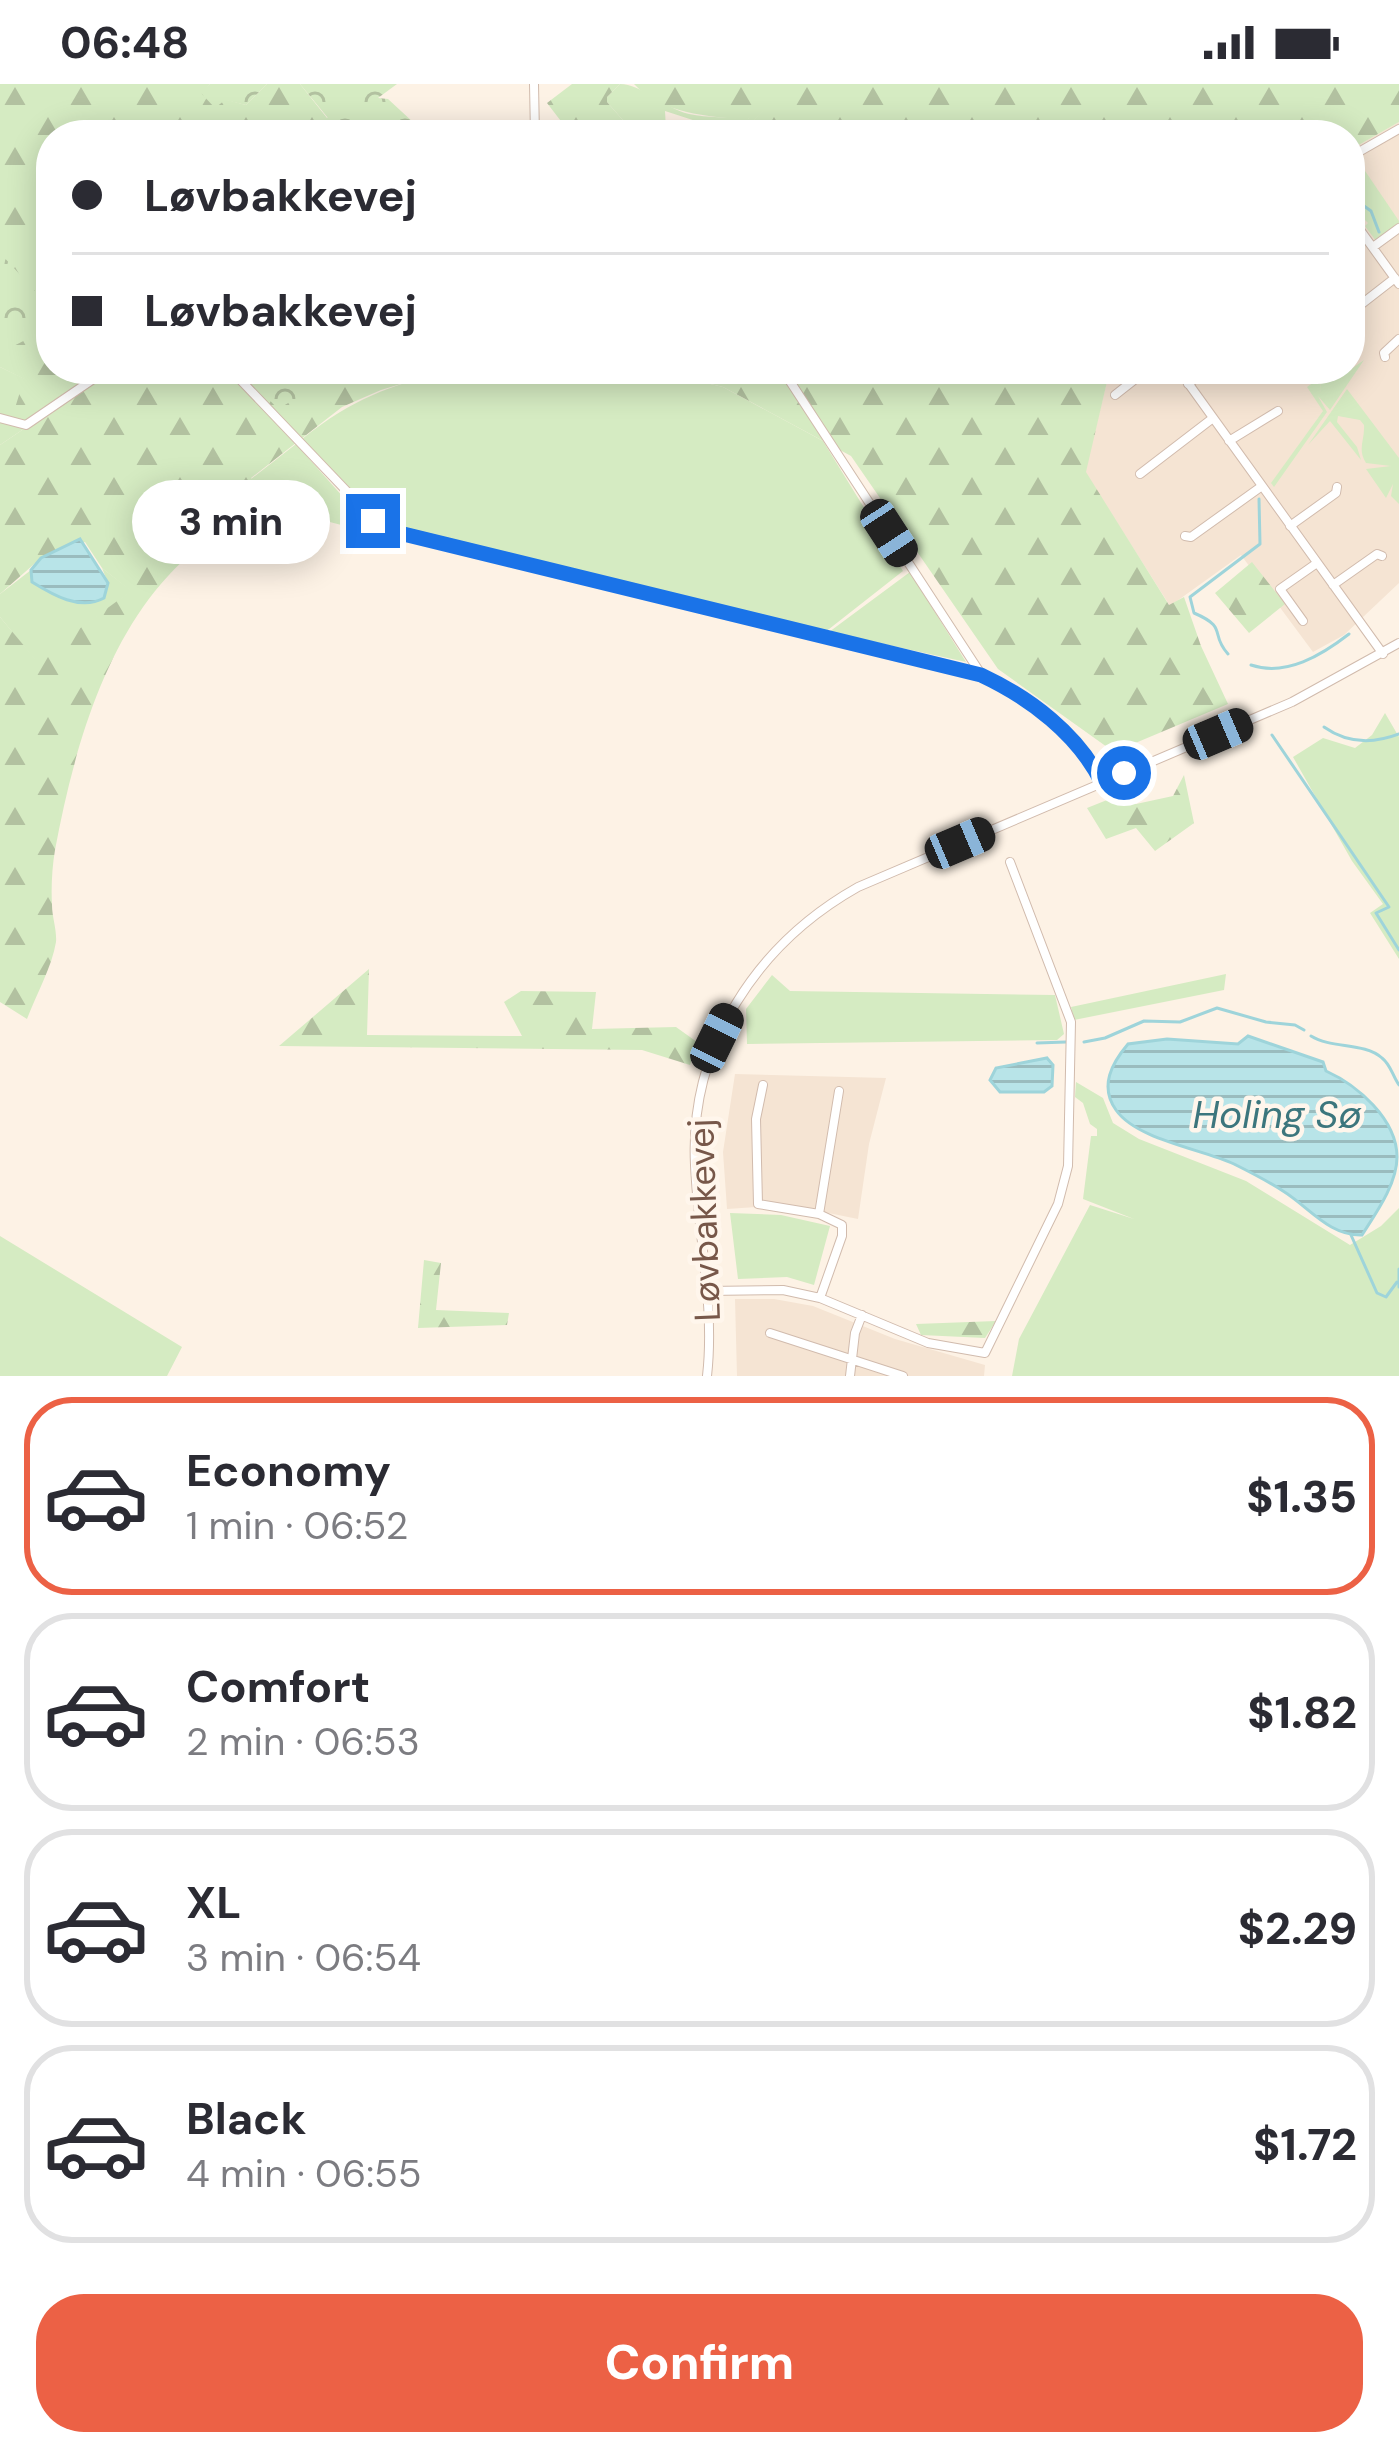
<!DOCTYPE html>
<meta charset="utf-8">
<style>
body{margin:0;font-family:"DM Sans",sans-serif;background:#f7f7f7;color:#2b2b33;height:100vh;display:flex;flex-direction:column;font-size:45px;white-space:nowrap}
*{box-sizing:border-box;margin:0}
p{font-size:39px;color:#7c7c81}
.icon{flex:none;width:66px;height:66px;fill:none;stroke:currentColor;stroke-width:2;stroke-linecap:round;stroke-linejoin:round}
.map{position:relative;height:1292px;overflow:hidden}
.drawer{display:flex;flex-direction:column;background:#fff;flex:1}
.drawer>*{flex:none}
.top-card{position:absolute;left:36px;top:36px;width:1329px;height:264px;border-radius:48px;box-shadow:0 6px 30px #0003;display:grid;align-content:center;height:264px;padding:0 36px;background:#fff}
.end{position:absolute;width:54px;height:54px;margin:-27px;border:15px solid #1a73e8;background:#fff;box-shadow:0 0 0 6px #fff}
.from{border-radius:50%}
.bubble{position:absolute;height:84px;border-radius:42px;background:#fff;box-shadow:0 6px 30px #0003;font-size:39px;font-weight:800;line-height:84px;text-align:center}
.car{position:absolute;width:36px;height:72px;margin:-36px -18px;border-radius:15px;box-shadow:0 0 9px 3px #0007;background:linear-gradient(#222 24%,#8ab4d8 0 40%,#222 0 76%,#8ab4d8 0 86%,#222 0)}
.top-card b{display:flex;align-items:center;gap:42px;height:114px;font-size:45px}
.top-card b+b{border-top:3px solid #e1e1e2}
.top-card i{width:30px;height:30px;background:#2b2b33}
ul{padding:21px 0 0;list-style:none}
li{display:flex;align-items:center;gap:36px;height:198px;margin:0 24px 18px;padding:0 12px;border:6px solid #e1e1e2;border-radius:48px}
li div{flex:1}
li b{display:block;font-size:45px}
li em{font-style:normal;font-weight:800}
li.on{border-color:#ec6145}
li>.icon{width:108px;height:108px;stroke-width:1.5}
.primary-button{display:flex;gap:24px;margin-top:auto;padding:24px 36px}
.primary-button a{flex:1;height:138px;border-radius:48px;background:#ec6145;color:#fff;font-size:48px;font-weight:800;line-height:138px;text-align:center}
.status{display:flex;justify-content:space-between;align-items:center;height:84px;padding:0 60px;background:#fff;direction:ltr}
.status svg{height:33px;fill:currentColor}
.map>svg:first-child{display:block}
</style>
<div class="status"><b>06:48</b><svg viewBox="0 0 49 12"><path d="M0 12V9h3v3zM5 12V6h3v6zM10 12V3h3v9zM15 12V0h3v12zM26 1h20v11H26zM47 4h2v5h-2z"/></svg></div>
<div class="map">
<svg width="1399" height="1292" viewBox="0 0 1399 1292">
<defs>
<pattern id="forest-firs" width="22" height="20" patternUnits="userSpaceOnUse" patternTransform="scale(3)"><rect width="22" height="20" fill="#d5ebc2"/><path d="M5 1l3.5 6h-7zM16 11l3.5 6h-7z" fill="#b2c1a0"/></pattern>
<pattern id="park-crowns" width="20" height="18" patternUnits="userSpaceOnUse" patternTransform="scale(3)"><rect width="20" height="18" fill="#d5ebc2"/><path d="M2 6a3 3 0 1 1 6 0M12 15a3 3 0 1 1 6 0" fill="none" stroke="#b2c1a0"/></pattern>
<pattern id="water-rules" width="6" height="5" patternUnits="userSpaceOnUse" patternTransform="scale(3)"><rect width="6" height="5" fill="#b8e4e8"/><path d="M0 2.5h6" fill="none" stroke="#9abcbe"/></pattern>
</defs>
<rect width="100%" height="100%" fill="#fdf2e5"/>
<path fill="#f5e4d3" d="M1399 38V499L1344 551 1313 568 1241 471 1170 522 1085 388 1110 285H1350V66Z
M735 990 886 994 869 1060 858 1135 789 1121 727 1125 723 1068Z
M735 1215H774L813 1222 895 1255 985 1281 984 1292H737Z"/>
<path fill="#d5ebc2" d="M620 0C641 0 664 24 689 30 708 34 729 33 748 35L769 15 774 16 739 51 665 27 666 45 685 51H636L607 18V13Z
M1357 75 1399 137V141L1376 157 1365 142 1368 139 1350 121V79Z
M1364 276 1330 326 1318 312 1327 328 1274 403 1271 399 1323 327 1307 303 1321 293 1320 310 1322 285H1333L1340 293Z
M0 283 25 295 31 340 0 361Z
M450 285H648L723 303 823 357 903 487 824 549 385 439 374 434 302 355C355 313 386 304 450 285Z
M1347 305 1399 374V420L1391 412 1393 400 1386 414 1366 385 1391 382 1366 379C1357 365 1365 356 1364 341L1360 336 1338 332 1337 338 1357 363 1361 376 1330 337 1308 361Z
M296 360 376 450 276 424 251 395Z
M102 484 132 507 36 577 0 533V510L31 486 32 498 108 499Z
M910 488 966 578 829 548Z
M1385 629 1399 653V875L1370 829 1383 820 1352 777 1293 673 1323 654 1355 664 1372 651Z
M1226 890 1224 906 1074 936 1071 923Z
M772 891 790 907 1055 911 1064 950 1057 956 747 960 746 925Z
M1076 998 1103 1014 1113 1039 1139 1055 1246 1097 1350 1161 1381 1142 1399 1124V1292H1012L1019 1255 1090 1121 1134 1135 1083 1115 1091 1052H1097V1045L1090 1040 1083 1019 1075 1013Z
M730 1129 781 1131 830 1142 814 1201 787 1193 738 1195Z
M0 1152 182 1263 167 1292H0Z"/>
<path fill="url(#forest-firs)" d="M0 0H210L201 9 246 21 267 0H300L327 34 335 27 360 51H51V285H450L381 306 342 323 251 394 276 424C130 467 80 632 55 766 52 784 51 804 52 821 52 833 57 846 56 858 52 883 36 911 27 935L0 918V533L36 576 131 507 102 484 85 458 41 474 0 510V361L31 340 15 324 24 295 0 283Z
M572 0H620L607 13V18L636 51H563L567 45 547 19Z
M634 0H1399V38L1350 66V51H739L773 16 747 36C708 32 661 30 634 0Z
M648 285H1110L1086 388 1169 521 1184 513 1201 562 1228 620 1114 668 998 585 851 372 723 303Z
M1252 478 1285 520 1249 549 1215 509Z
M1184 691 1194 739 1155 767 1136 744 1106 755 1087 724 1127 708 1136 720 1173 712Z
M369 885 367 951 522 952 504 918 521 907 596 908 592 945 676 943 697 958 690 981 642 966 279 962Z
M424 1176 441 1179 436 1226 509 1229 507 1241 418 1244Z
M996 1237 985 1254 921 1251 916 1240Z"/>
<path fill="url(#park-crowns)" d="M210 0H267L246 21 225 16 215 24 200 8Z
M300 0H397L378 14 388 15 427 51H319L340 33 335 28 328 34Z
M0 169 50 223 37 250 0 269Z
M240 285H346L278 325Z"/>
<path fill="url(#water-rules)" stroke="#9ed4da" stroke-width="3" d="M80 455 108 499 104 514C80 527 53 511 32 498L31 486 41 474Z
M1248 952 1323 978 1326 987C1357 1001 1397 1035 1397 1073 1397 1100 1376 1129 1362 1151 1329 1152 1309 1123 1283 1107 1268 1097 1250 1088 1234 1080 1202 1065 1137 1056 1116 1026 1099 1002 1112 979 1128 960L1167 955 1238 960Z
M1047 974 1053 981 1052 1002 1044 1008H1000L990 996 996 984Z"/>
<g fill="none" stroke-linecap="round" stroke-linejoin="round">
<path stroke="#9ed4da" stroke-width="3" d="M1350 91 1357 86
M1350 112 1371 127 1379 148
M1228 570C1209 549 1229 544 1194 529L1190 513 1260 460 1259 415
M1251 581C1286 593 1322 571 1349 550
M1324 643C1348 660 1373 660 1399 650
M1272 651 1389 823 1376 829 1399 866
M1311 952C1332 965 1364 958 1382 974 1391 981 1392 991 1399 1001
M1084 958 1105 954 1144 937 1180 938 1217 924 1266 938 1295 941 1304 946
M1037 959 1066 958
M1351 1151 1377 1209 1386 1213 1397 1198
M1399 1185V1203"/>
<g stroke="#d1bbad" stroke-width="10">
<path id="minor" d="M534 0 535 51
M1350 73 1399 45
M1350 132 1399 200
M1373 163 1399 144
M1350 229 1395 194
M1385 273 1384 269 1399 255
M230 285 380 442 981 591C1030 614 1079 650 1102 699
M782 285 981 590
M1178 285 1383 570
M1188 300 1209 285
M1115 311 1148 285
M0 334 26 341 108 285
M1229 357 1278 327
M1140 390 1213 334
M1290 442 1336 409 1337 403
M1185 452 1191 453 1262 402
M1333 501 1377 470 1382 472
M1303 537 1280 505 1317 479
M763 1001 756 1035 758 1120 819 1130 842 1141V1152L820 1214
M819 1130 839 1007
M707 1207 783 1206 820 1214 928 1259 985 1269 1058 1120 1068 1082 1071 938 1010 778
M770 1249 903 1292
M707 1292C715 1222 698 1151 695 1081 689 962 757 860 858 803L1292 618 1399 559
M850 1292 855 1249 862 1231"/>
</g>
<use href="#minor" stroke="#fff" stroke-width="8"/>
</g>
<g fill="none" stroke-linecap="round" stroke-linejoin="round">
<path stroke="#1a73e8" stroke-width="15" d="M373 437 387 446 981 591C1030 614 1078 650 1102 699L1124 689"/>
</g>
<g text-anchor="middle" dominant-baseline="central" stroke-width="9" stroke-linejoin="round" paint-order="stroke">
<g font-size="36" fill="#775749" stroke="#fff6ec">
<text transform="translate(704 1136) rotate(-92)">Løvbakkevej</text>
</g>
<g font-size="39" font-style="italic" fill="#3c767d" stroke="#fff6ec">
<text x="1277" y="1030">Holing Sø</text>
</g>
</g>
</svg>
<i class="end from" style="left:1124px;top:689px"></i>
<i class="end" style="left:373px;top:437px"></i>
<div class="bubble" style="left:132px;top:396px;width:198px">3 min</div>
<i class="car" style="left:889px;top:449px;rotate:147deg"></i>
<i class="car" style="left:1218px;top:650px;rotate:67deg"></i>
<i class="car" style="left:960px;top:759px;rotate:67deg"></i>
<i class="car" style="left:717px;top:954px;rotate:26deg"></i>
<div class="top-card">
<b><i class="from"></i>Løvbakkevej</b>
<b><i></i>Løvbakkevej</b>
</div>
</div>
<section class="drawer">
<ul>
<li class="on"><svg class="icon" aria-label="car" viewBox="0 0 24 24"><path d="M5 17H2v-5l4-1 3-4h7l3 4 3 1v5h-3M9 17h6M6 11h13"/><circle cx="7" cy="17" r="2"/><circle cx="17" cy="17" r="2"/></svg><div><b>Economy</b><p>1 min · 06:52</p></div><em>$1.35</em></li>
<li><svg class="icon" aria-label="car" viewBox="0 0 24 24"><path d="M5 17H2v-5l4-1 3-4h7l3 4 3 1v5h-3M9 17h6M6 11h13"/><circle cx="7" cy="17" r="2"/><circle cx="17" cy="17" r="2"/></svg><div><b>Comfort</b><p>2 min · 06:53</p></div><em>$1.82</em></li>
<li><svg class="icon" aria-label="car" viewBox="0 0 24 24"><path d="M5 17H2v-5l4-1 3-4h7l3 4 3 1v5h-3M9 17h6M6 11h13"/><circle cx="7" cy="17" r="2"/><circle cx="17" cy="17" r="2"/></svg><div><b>XL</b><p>3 min · 06:54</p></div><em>$2.29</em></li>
<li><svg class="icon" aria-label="car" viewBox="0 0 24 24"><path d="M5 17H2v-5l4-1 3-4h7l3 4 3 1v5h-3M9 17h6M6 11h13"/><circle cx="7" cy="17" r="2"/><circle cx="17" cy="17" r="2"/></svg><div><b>Black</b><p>4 min · 06:55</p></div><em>$1.72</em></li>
</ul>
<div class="primary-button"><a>Confirm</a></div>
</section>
